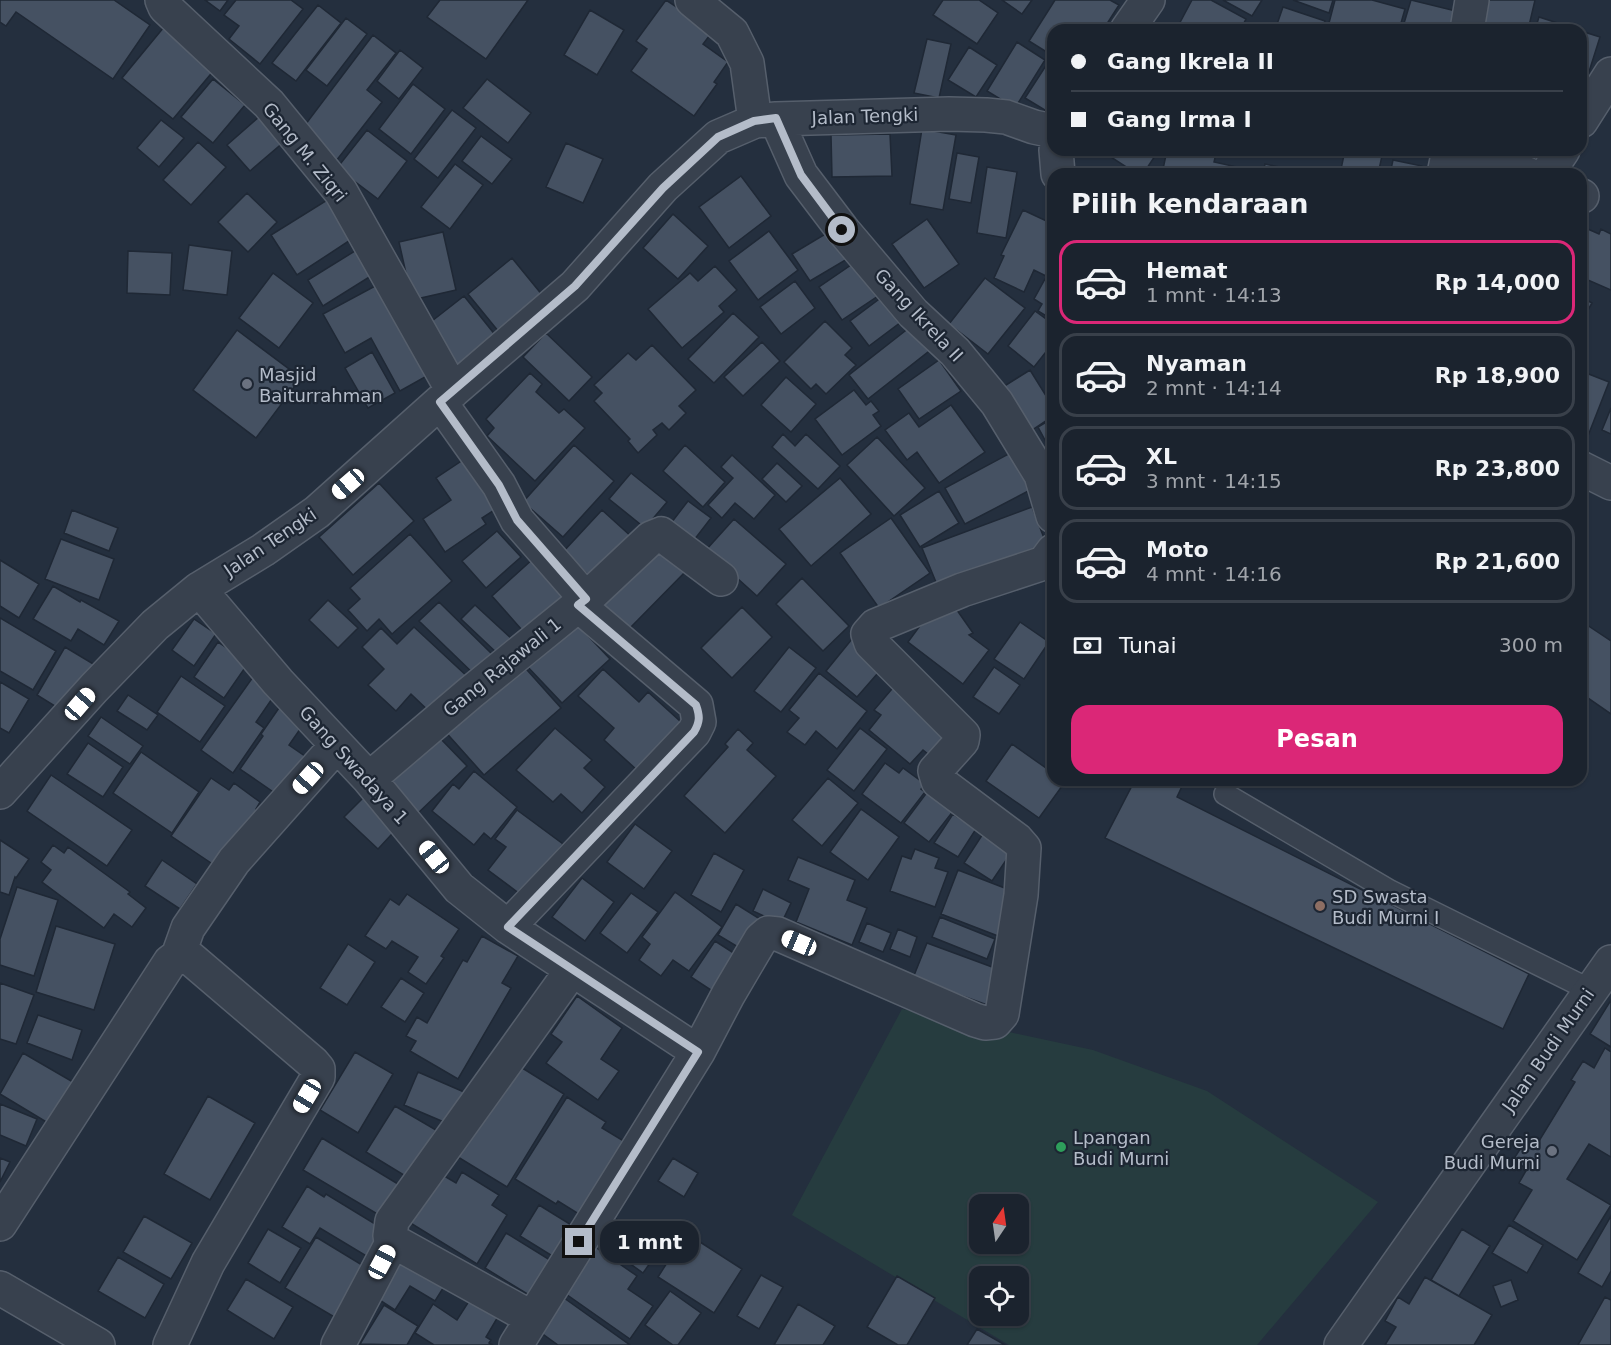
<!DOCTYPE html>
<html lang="id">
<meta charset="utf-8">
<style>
body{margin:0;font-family:"DejaVu Sans",sans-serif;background:#242b36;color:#f1f3f6;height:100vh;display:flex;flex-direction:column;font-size:22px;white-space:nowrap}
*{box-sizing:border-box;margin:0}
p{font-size:20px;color:#a0a4aa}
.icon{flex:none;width:33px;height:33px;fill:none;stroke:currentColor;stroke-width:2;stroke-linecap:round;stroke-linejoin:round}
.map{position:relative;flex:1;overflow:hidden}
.sheet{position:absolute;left:1047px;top:168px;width:540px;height:618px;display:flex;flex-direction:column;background:#1b232e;border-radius:18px;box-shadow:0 2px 4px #0004,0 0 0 2px #39404a}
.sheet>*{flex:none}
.hud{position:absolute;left:1047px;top:24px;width:540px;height:132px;border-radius:18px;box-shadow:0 2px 4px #0004,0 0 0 2px #39404a;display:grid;align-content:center;height:132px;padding:0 24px;background:#1b232e}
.needle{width:39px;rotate:13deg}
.buttons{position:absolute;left:969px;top:1194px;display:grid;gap:12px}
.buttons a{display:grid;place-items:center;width:60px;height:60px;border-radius:12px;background:#1b232e;box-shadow:0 2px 4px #0004,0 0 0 2px #39404a;font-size:30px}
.end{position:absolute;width:27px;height:27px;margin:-14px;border:8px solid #b4bcc9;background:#111;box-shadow:0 0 0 3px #111}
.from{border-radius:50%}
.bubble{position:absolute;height:42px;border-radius:18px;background:#1b232e;box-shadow:0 2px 4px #0004,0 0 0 2px #39404a;font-size:20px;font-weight:700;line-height:42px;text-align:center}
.car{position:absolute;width:18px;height:36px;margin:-18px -9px;border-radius:8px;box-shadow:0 0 4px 2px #0007;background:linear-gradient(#fff 24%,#345 0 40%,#fff 0 76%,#345 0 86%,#fff 0)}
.hud b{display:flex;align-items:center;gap:21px;height:57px;font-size:22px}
.hud b+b{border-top:2px solid #39404a}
.hud i{width:15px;height:15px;background:#f1f3f6}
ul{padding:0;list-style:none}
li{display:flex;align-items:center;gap:18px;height:84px;margin:0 12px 9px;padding:0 12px;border:3px solid #39404a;border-radius:18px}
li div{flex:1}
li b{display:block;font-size:22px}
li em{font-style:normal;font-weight:700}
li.current{border-color:#db2777}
li>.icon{width:54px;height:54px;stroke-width:1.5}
h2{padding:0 24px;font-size:27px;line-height:72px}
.pay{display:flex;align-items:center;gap:15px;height:66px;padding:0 24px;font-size:22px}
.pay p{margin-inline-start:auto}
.cta{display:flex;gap:12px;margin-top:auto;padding:12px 24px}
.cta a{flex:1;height:69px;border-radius:18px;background:#db2777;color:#fff;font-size:24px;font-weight:700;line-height:69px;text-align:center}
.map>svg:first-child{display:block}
</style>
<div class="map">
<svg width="1611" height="1345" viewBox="0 0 1611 1345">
<rect width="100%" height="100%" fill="#242f3e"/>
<path fill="#263c3f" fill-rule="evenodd" d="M902 1009 1093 1050 1207 1091 1378 1202 1257 1345H1009L792 1215ZM980 1204H1018V1244H980ZM980 1276H1018V1316H980Z"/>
<path fill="#455162" stroke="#1f2835" stroke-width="1.5" d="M0 0H114L150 25 113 79 16 12 6 26 0 22Z
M205 0H228L220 11Z
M236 0H291L303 9 260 64 229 39 239 26 224 15Z
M440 0H528L486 59 427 17Z
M666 0 713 31 703 44 728 62 714 82 717 84 694 116 631 71 647 49 636 41Z
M943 0H979L998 13 977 44 933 15Z
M1002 0H1032L1022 14Z
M1055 0H1110L1119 5 1103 30H1053V56L1029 41Z
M1192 0H1211L1246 19 1240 30H1176Z
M1223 0H1262L1252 16Z
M1293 0H1333L1329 13Z
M1335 0H1372L1405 9 1399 30H1353L1329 23Z
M1411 0 1464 13 1459 30H1402Z
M1488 0H1535L1528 30H1483Z
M318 5 341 23 296 81 272 63Z
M1283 7 1325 21 1322 30H1275Z
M590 10 624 30 597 75 564 55Z
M1539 17 1579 30H1535Z
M346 18 367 34 327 86 306 70Z
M164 27 215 69 173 119 122 78Z
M1581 31 1600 37 1581 97Z
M373 35 396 53 367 90 382 102 336 161 299 133Z
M927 39 951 44 939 98 914 93Z
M1017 42 1045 60 1015 108 987 91Z
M969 47 997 65 976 97 948 80Z
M400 50 423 68 399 99 377 81Z
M1047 64 1053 68V115L1025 98Z
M213 79 245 105 213 143 181 117Z
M487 79 531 113 508 143 463 108Z
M413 84 445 109 411 154 379 129Z
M268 109 292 135 250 171 227 145Z
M452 110 476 128 438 178 414 159Z
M161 120 184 138 159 167 137 148Z
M922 129 956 135 943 210 910 204Z
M367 130 407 161 378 199 337 168Z
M890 134 892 176 832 177 831 135Z
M481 136 512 159 492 184 462 161Z
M198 142 226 167 191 205 163 180Z
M566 143 603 159 583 203 546 187Z
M1100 150H1159L1143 174H1137Z
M1167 150H1217L1214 162 1255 171V174H1162Z
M1345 150H1355L1382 156 1378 174H1340Z
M957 153 979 157 971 203 949 199Z
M1393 160 1422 166V168L1438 172 1437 174H1390Z
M455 164 483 185 450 229 421 207Z
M1265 164 1310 174H1263Z
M987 167 1017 172 1006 238 977 233Z
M741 176 771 216 729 248 699 207Z
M247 193 277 222 248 252 218 222Z
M332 197 358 235 297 275 271 235Z
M1023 210 1053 224V262L1046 276 1034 270 1024 292 994 278 1004 256 1001 255Z
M673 214 708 246 678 279 643 248Z
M927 219 959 264 924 288 892 244Z
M1581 226 1599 234 1601 229 1611 234V290L1581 277Z
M837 227 854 255 810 281 792 254Z
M769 231 798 270 758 300 729 261Z
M443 232 456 290 412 300 399 242Z
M189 245 232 251 227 295 183 290Z
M363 246 379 271 323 306 308 280Z
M128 251 172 253 170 295 127 293Z
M512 258 543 296 499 332 468 294Z
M854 263 878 296 842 320 819 287Z
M715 266 737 290 719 306 724 312 682 348 648 309 690 273 698 281Z
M273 273 313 303 279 348 239 318Z
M985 278 1025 308 988 354 949 324Z
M1045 279 1053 284V320L1038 311 1042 304 1034 299Z
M795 281 815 308 781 334 760 307Z
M377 285 434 372 400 391 371 338 345 353 323 314Z
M886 294 905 319 869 346 850 321Z
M464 296 496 336 456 369 423 328Z
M1581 297 1592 303 1581 322Z
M1035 311 1053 324V343L1034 367 1008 346Z
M733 313 759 337 714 383 688 359Z
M825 321 852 348 845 355 856 365 826 394 816 384 811 389 784 362Z
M914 324 933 348 868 399 849 375Z
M237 330 301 378 256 438 193 390Z
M546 333 592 377 569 401 523 357Z
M762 342 780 361 743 396 724 377Z
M652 345 696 390 679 406 686 413 669 430 662 423 653 430 657 435 638 453 628 441 630 439 594 401 602 393 594 385 628 353 636 360Z
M372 352 395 393 368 408 345 368Z
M939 360 961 391 919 419 898 389Z
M1030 370 1053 407V416L1026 434 998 390Z
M1581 371 1609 382 1584 446 1581 444Z
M530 373 542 384 536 392 559 413 564 409 585 428 535 481 487 436 494 428 486 419Z
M786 377 816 404 791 432 761 405Z
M854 390 866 405 871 401 879 411 873 415 881 426 842 455 815 419Z
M951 405 985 452 939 483 917 452 907 460 885 430 909 413 919 427Z
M1611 408V434L1602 430Z
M1053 418V455L1038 427Z
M783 434 795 446 806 434 840 466 818 489 772 447Z
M877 437 925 488 894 516 847 465Z
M574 445 614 481 563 537 523 502Z
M685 445 725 482 703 507 663 471Z
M1018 449 1038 486 965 524 945 488Z
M472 454 505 503 482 518 486 524 445 552 423 519 451 500 436 478Z
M732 455 775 495 754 519 735 503 722 518 708 505 733 478 721 467Z
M777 463 802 486 786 502 762 479Z
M631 473 667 502 645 528 609 499Z
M840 478 871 514 811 566 779 529Z
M379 483 414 521 353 575 319 537Z
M939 491 959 523 920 547 900 515Z
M688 501 711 518 691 544 668 527Z
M1032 507 1049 551 940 592 922 548Z
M72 510 118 528 109 551 64 533Z
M602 510 634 539 595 581 563 552Z
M891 518 930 573 879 608 840 553Z
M734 519 786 564 757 596 706 550Z
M497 531 521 557 486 588 462 561Z
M410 534 452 581 392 634 379 619 367 631 348 610 360 599 350 588Z
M61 539 114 559 99 600 45 579Z
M658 542 687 570 628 630 599 601Z
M534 558 572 600 529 638 492 596Z
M0 560 39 584 19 618 0 606Z
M802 578 849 626 823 651 776 604Z
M53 586 80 602 81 600 119 621 104 645 78 629 71 641 33 619Z
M328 600 358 628 338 648 309 620Z
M439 602 496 658 477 677 419 621Z
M952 603 973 633 969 635 989 650 963 684 908 642 933 608Z
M475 605 513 640 499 655 461 619Z
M742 607 772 637 732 678 701 648Z
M0 618 56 651 33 690 0 671Z
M194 619 216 634 194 666 172 650Z
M573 620 610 659 562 703 525 664Z
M1581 621 1611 641V714L1581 693Z
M1020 622 1049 642 1024 679 994 659Z
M414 627 470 679 435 717 411 694 396 711 368 685 384 669 362 647 381 628 397 644Z
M852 639 884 666 857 697 826 671Z
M218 642 249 662 224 698 194 677Z
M65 647 95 665 66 713 37 695Z
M789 647 816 668 781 712 754 691Z
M519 661 561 708 484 775 442 728Z
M994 667 1020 685 999 714 973 697Z
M603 669 639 702 648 692 681 722 637 770 604 740 614 728 578 696Z
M819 673 867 711 837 749 816 731 805 745 787 732 799 718 789 710Z
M181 676 225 706 200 742 157 712Z
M253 677 276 693 256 722 264 728 233 773 201 750Z
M0 682 29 699 9 733 0 728Z
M897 683 955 732 933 758 923 750 910 764 869 730 881 715 874 710Z
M128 695 158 715 147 730 117 711Z
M281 705 305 722 289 745 312 761 285 800 240 769 263 736 261 734Z
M101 717 143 746 130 764 88 736Z
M555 728 592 760 584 768 605 787 582 813 561 794 553 802 516 770Z
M860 728 887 749 854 791 827 770Z
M738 729 753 743 747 750 776 776 725 833 684 796 728 747 725 744Z
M437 735 467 766 415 816 385 784Z
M88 743 123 767 103 797 67 774Z
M1012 744 1053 773V780L1065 782 1039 818 986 781Z
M141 752 199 792 172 833 113 793Z
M885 763 899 773 903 768 925 784 921 789 925 792 901 823 862 794Z
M474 771 517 807 491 839 484 833 474 845 432 811 453 784 459 789Z
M51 775 132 830 107 866 27 811Z
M211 778 229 790 234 783 260 802 256 809 260 811 220 869 171 836Z
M828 778 858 803 822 846 792 820Z
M1135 780H1185L1177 797 1529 974 1503 1029 1105 838Z
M370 791 403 822 378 849 344 817Z
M928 791 954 810 929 842 904 823Z
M861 809 899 837 868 880 830 852Z
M517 810 563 844 524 897 488 870 506 847 495 839Z
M953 814 976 829 958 857 934 843Z
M635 824 672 851 644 889 607 862Z
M988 826 1017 844 992 881 964 863Z
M0 840 29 859 16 878 15 877 9 895 0 892Z
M53 845 64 853 68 847 130 892 128 894 146 908 132 927 114 914 104 928 42 882 51 870 41 862Z
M915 849 939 858 935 868 948 872 935 907 890 891 902 856 911 859Z
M714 853 744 870 721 912 691 895Z
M798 857 855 880 847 900 867 908 852 945 796 922 809 889 788 880Z
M162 860 197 884 180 909 145 886Z
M958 870 1015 892 998 936 941 914Z
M582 878 614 902 585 941 552 917Z
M17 887 58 900 34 976 0 965V939Z
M763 889 791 903 781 924 753 911Z
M675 892 722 927 689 971 673 960 661 976 639 960 650 944 642 937Z
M631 893 658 912 627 953 600 933Z
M407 894 459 929 441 956 444 958 426 984 408 972 418 957 392 941 386 949 365 936 390 899 399 905Z
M736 904 766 923 748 953 718 935Z
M940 917 995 939 987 959 932 937Z
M867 923 891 933 883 952 859 942Z
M56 926 115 944 94 1010 36 992Z
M898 929 917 937 910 957 890 949Z
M482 936 518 956 502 983 511 988 458 1079 410 1051 416 1041 406 1036 417 1017 427 1023 463 960 467 962Z
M715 941 743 959 720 996 691 977Z
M927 943 1003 971 990 1006 913 978Z
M348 944 375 962 347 1005 320 988Z
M401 978 424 993 405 1022 381 1007Z
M0 983 34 995 16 1044 0 1039Z
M577 996 622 1028 601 1059 619 1071 598 1100 546 1063 562 1042 551 1034Z
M1611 1000V1047L1590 1034Z
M38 1015 82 1030 72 1060 27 1043Z
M1605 1048 1611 1052V1157L1589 1144 1567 1179 1611 1205 1577 1260 1513 1221 1532 1190 1519 1183 1527 1169 1513 1160 1526 1140 1536 1146 1575 1082 1571 1080 1583 1061 1594 1068Z
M355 1052 393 1074 358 1133 320 1110Z
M23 1053 73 1082 48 1123 0 1094Z
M511 1061 564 1094 507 1187 453 1154Z
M418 1072 464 1092 451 1125 404 1105Z
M208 1096 255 1123 210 1200 164 1174Z
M567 1097 606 1122 602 1128 627 1143 582 1216 558 1201 556 1204 515 1179Z
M0 1104 37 1119 26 1146 0 1135Z
M395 1106 436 1130 407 1177 366 1152Z
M322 1138 398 1184 379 1215 303 1170Z
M0 1158 10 1162 0 1182Z
M673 1158 698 1173 684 1197 658 1181Z
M434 1170 456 1183 462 1172 499 1195 492 1205 507 1215 477 1264 404 1219Z
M307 1186 324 1197 326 1194 385 1230 368 1257 320 1228 310 1244 282 1227Z
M539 1205 573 1226 554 1257 520 1236Z
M609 1214 660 1249 643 1273 593 1237Z
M144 1216 192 1243 171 1279 123 1252Z
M1611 1216V1271L1602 1287 1578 1273Z
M1509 1225 1543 1245 1527 1273 1492 1253Z
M268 1229 301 1248 280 1283 248 1263Z
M1462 1229 1490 1246 1459 1296 1431 1280Z
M506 1233 550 1260 529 1295 485 1268Z
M686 1233 742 1269 714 1313 658 1277Z
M316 1237 367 1268 336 1318 285 1288Z
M588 1242 637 1276 628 1289 653 1306 630 1339 556 1287Z
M118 1257 164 1284 145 1318 98 1291Z
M404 1257 450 1277 435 1301 410 1286 395 1310 378 1299Z
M761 1275 783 1287 759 1329 737 1316Z
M897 1276 935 1298 907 1345H898L867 1327Z
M1425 1277 1492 1315 1474 1345H1385L1396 1327 1385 1321 1398 1297 1409 1304Z
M246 1279 293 1307 274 1339 227 1310Z
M1511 1280 1518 1300 1501 1307 1493 1286Z
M670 1291 701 1313 678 1345H673L645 1325Z
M1605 1297 1611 1300V1345H1578Z
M471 1298 499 1315 486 1337 491 1340 489 1343 493 1345H434L415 1333 433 1304 457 1320Z
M564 1298 630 1345H558L540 1332Z
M798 1304 835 1326 823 1345H774Z
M384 1305 418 1326 407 1345 360 1344Z
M977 1329 1005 1345H967Z"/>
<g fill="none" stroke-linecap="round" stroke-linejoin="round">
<g stroke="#565f6c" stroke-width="24">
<path id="service" d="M1225 794 1390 891 1590 990"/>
</g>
<g stroke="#565f6c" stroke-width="36">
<path id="minor" d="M162 0 165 7 269 104 341 192 453 391
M692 0 732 33 747 63 755 121
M1127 30 1148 0
M1467 30 1472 0
M776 119 801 175 842 229 913 313 955 352 997 403 1041 475 1053 516
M1581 121 1611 74
M1056 150 1058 174
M1456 150 1527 174
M1444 174 1449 150
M1547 174 1563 150
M1581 196H1582
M440 402 499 485 517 520 586 599
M1581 468 1611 483
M199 589 278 682 369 779 459 888 508 927 698 1052
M369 779 470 693 586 599 651 538 661 534 721 579
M0 792 94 688 155 625 199 589 263 550 317 512 440 402 575 286 663 187 718 137 755 121 776 119 949 114 986 115 1006 117 1034 127 1053 131
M508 927 694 732 699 722 696 705 578 605
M178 956 188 928 234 861 337 745
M0 1224 170 962 178 956 190 958 313 1063 318 1069V1077L208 1263 170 1345
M0 1288 98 1345
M532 1318 393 1241 390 1236 392 1221 572 970
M338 1345 393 1241
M516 1345 698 1052 728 995 761 939 768 933 778 934 975 1020 985 1023 995 1022 1002 1014 1021 895 1024 848 1017 840 938 781 935 771 962 741 963 735 871 643 868 634 875 626 962 590 1044 563 1053 551
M1341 1345 1611 962"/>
</g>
<use href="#service" stroke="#38414e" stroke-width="21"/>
<use href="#minor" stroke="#38414e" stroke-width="33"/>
</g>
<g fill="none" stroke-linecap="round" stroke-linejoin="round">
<path stroke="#b4bcc9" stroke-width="8" d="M579 1242 698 1052 508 927 694 732C700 722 700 716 696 705L578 605 586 599 517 520 499 485 440 402 575 286 663 188 718 137 754 121 776 118 801 175 842 230"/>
</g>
<g fill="#6b7280" stroke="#1d2633" stroke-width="2">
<circle cx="247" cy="384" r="6"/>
<circle cx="1552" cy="1151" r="6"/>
</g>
<circle fill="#8d6e63" stroke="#1d2633" stroke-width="2" cx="1320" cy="906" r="6"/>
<circle fill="#2e9e5b" stroke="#1d2633" stroke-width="2" cx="1061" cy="1147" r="6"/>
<g text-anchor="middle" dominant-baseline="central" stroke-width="4.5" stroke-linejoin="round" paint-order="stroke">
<g font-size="18" fill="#b4bcc9" stroke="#1d2633">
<text transform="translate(865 116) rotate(-2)">Jalan Tengki</text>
<text transform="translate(305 152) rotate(51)">Gang M. Ziqri</text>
<text transform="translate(919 315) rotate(47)">Gang Ikrela II</text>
<text transform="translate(270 542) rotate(-34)">Jalan Tengki</text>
<text transform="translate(502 667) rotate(-39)">Gang Rajawali 1</text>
<text transform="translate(354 765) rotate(48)">Gang Swadaya 1</text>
<text transform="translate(1548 1050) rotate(-55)">Jalan Budi Murni</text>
</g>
<g font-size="18" fill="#b4bcc9" stroke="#1d2633" text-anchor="start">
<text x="259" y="374">Masjid<tspan x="259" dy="21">Baiturrahman</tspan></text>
<text x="1332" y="896">SD Swasta<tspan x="1332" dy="21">Budi Murni I</tspan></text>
<text x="1073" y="1137">Lpangan<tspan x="1073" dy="21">Budi Murni</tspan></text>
<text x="1540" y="1141" text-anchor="end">Gereja<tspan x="1540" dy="21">Budi Murni</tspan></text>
</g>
</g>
</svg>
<div class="buttons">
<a><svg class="needle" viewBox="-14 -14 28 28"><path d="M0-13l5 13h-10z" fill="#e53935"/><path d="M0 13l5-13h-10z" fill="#a0a4aa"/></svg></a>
<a><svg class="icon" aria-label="locate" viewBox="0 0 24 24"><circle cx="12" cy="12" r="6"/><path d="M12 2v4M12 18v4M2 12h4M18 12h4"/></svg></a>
</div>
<i class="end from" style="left:842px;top:230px"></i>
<i class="end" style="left:579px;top:1242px"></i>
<div class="bubble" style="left:600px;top:1221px;width:99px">1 mnt</div>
<i class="car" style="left:348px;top:484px;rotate:229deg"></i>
<i class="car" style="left:80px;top:704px;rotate:41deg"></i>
<i class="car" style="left:308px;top:778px;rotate:222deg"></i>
<i class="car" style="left:434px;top:857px;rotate:321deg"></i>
<i class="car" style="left:799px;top:943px;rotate:293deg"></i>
<i class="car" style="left:307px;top:1096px;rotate:211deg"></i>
<i class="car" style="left:382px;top:1262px;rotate:28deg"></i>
<div class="hud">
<b><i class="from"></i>Gang Ikrela II</b>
<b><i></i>Gang Irma I</b>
</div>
<section class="sheet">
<h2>Pilih kendaraan</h2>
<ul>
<li class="current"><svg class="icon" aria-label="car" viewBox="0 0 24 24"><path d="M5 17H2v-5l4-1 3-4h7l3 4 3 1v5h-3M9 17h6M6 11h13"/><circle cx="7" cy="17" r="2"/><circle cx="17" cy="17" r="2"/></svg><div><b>Hemat</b><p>1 mnt · 14:13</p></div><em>Rp 14,000</em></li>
<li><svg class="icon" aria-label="car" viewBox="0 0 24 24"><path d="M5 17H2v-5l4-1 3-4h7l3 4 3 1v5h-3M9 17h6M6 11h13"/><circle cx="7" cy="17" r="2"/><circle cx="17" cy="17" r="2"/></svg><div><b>Nyaman</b><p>2 mnt · 14:14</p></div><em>Rp 18,900</em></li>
<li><svg class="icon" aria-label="car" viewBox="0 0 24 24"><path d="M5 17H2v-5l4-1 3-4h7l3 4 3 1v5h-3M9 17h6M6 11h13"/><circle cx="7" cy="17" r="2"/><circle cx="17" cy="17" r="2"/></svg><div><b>XL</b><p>3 mnt · 14:15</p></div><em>Rp 23,800</em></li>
<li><svg class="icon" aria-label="car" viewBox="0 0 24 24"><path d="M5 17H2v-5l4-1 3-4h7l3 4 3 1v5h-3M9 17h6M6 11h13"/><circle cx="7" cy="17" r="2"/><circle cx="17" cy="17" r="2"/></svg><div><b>Moto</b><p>4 mnt · 14:16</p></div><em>Rp 21,600</em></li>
</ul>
<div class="pay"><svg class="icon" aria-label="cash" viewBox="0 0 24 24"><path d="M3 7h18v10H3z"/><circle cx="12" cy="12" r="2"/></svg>Tunai<p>300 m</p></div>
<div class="cta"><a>Pesan</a></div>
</section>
</div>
